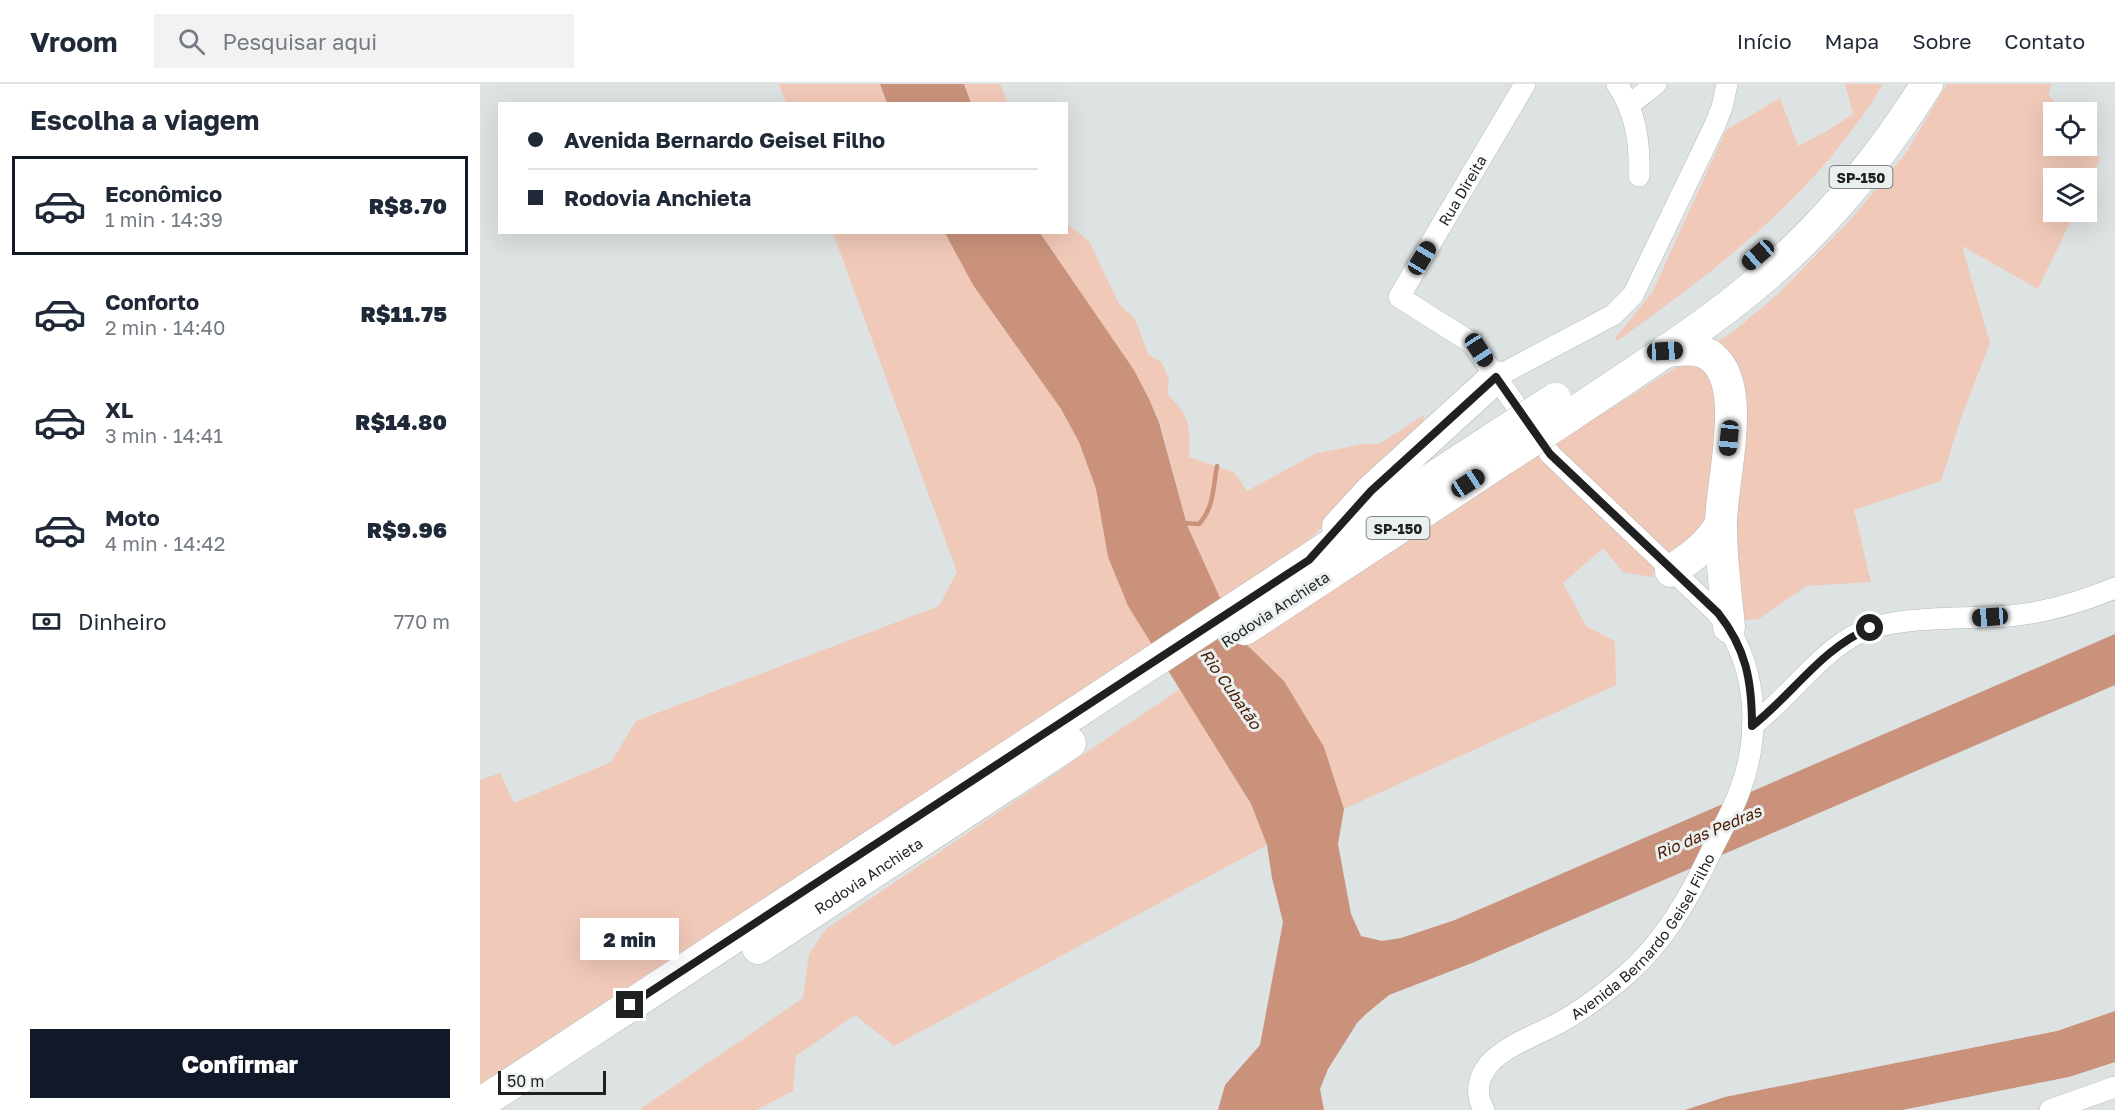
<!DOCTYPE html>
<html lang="pt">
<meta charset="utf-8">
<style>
body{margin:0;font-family:"Golos Text",sans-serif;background:#f2f2f3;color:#1f2937;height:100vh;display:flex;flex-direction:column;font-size:22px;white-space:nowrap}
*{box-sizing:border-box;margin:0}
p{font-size:20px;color:#747a83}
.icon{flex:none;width:33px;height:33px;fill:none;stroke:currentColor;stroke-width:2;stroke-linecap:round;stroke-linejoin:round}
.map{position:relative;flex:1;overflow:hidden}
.drawer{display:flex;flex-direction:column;background:#fff;width:480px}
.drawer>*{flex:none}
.banner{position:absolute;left:18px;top:18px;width:570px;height:132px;border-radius:0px;box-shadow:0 6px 24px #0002;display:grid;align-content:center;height:132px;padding:0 30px;background:#fff}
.fabs{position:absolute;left:1563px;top:18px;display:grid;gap:12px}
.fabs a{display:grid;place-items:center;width:54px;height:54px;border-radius:0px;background:#fff;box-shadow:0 6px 24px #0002;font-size:30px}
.scale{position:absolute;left:18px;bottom:15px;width:108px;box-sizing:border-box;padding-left:6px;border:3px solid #1f2121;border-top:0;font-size:16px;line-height:21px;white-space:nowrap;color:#1f2121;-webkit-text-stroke:4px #eaf0ef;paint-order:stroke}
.end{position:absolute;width:27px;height:27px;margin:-14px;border:8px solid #1f2121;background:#fff;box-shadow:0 0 0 3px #fff}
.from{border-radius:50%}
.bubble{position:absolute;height:42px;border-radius:0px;background:#fff;box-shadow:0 6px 24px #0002;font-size:20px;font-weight:800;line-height:42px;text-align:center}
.car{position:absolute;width:18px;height:36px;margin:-18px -9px;border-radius:8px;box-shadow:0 0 4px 2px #0007;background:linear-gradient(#222 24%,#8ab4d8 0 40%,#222 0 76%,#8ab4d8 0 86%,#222 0)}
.banner b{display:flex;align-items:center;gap:21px;height:57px;font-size:22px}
.banner b+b{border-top:2px solid #e0e1e3}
.banner i{width:15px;height:15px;background:#1f2937}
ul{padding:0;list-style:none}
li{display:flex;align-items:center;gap:18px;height:99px;margin:0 12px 9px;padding:0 18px;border:3px solid transparent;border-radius:0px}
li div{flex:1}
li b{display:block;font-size:22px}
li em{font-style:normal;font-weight:800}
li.active{border-color:#111827}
li>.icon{width:54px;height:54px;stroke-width:1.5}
h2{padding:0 30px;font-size:27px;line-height:72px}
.pay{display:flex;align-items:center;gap:15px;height:66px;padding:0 30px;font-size:22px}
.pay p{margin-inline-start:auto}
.button{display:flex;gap:12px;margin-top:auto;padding:12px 30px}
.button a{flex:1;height:69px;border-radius:0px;background:#111827;color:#fff;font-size:24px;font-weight:800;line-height:69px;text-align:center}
header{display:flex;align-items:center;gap:36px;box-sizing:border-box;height:84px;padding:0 30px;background:#fff;border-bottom:2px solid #e0e1e3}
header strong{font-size:28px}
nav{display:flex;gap:33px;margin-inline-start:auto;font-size:21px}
.search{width:420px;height:54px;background:#f2f2f3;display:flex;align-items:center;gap:15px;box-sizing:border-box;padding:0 21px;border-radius:0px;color:#747a83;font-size:22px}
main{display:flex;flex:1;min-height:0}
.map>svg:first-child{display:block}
</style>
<header>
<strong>Vroom</strong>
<div class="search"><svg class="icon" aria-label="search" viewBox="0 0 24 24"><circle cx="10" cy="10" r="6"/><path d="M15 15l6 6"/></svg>Pesquisar aqui</div>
<nav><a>Início</a><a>Mapa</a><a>Sobre</a><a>Contato</a></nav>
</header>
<main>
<section class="drawer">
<h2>Escolha a viagem</h2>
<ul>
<li class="active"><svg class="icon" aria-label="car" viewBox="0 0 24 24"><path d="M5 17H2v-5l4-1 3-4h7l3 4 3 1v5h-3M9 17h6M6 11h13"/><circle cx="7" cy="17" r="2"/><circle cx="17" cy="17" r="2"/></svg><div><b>Econômico</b><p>1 min · 14:39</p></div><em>R$8.70</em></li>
<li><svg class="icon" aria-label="car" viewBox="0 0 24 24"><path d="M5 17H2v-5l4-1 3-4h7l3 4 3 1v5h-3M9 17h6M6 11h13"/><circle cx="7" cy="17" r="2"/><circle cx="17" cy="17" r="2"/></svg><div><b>Conforto</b><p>2 min · 14:40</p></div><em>R$11.75</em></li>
<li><svg class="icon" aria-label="car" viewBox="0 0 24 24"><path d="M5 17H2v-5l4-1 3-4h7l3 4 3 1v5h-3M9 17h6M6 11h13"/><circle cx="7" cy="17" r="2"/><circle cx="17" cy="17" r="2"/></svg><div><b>XL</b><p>3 min · 14:41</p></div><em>R$14.80</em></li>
<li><svg class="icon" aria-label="car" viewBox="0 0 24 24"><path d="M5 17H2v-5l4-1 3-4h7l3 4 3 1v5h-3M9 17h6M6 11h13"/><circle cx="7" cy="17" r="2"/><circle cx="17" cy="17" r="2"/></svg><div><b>Moto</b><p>4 min · 14:42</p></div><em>R$9.96</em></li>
</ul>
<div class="pay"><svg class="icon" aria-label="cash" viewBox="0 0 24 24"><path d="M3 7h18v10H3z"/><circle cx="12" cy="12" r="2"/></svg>Dinheiro<p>770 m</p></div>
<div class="button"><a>Confirmar</a></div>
</section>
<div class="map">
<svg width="1635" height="1026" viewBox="0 0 1635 1026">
<rect width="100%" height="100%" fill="#dde3e2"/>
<path fill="#f1c9b9" d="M299 0H400L407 19H306Z
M484 0H520L528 19H491Z
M1365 0H1403C1338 109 1238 185 1137 257L1135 254 1172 209 1246 46 1300 14 1318 62 1347 47 1373 30Z
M1467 0H1572L1568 10 1583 28H1574V62H1606L1607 58 1620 75 1607 103 1606 94H1574V128H1595L1558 205 1482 162 1510 259 1481 334 1461 397 1374 426 1391 498 1326 502 1279 535 1256 537 1250 464 1176 483 1172 493 1143 488 1123 464 1083 499 1106 542 1135 557 1136 601 864 725 844 663 768 562 1055 372 1254 247 1297 211 1371 135 1426 69Z
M587 140 609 157 639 220 655 235 668 270 682 279 689 295 687 310C711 333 710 341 709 373L754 388 767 407 837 369 884 360H899L944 331 943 340 851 436 800 480 741 516 707 441 680 338 669 315 654 286 560 149 586 148Z
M353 149H465L493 201 581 325 599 358 616 405 628 473 648 522 672 560 0 1000V696L20 689 34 719 131 678 156 637 459 522 477 488Z
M700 605 771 721 787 761 414 962 375 931 316 972 313 1007 276 1026H159L323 914 329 870 346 845Z"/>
<path fill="#ca927b" d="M400 0H484L491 19H407Z
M465 149H560L654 286 669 315 679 338 707 441 741 516 768 562 804 597 844 663 864 725 858 760 871 830 881 852 902 857 921 854 975 836 1635 550V601L992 879 909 911 886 930 877 939 848 985 840 1005 844 1026H738L745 1001 780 961 803 838 792 794 787 761 771 720 648 522 628 473 616 405 599 358 581 325 493 201Z
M1635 927V978L1589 993 1422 1026H1205L1245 1013 1577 947Z"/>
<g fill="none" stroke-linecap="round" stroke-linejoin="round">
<path stroke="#ca927b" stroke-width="4.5" d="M703 439 719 440C734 424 733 403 737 382"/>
<g stroke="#b4bab9" stroke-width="22">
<g id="minor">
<path d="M1137 0C1156 29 1160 58 1159 92"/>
<path d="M1149 21 1176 0"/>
<path d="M1016 293 1133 231 1153 211 1235 41 1242 23 1247 0"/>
<path d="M1272 642C1307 615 1342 566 1379 549 1416 531 1487 535 1529 532 1566 529 1601 518 1635 504"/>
<path id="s1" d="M1004 1026C995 1009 997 995 1009 980 1025 962 1058 950 1079 939 1103 926 1126 908 1146 891 1183 859 1208 816 1229 772 1239 750 1252 729 1260 706 1282 648 1277 577 1237 529L1070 370 992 259 919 213 1045 0"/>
<path d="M1570 1026 1635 1003"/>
</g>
</g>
<g stroke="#b4bab9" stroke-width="33">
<g id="highway">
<path d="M1185 267C1200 266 1220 262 1233 274 1269 305 1240 400 1241 443 1241 477 1246 510 1249 543"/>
<path d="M1088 333C1153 289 1222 246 1282 195 1347 140 1401 73 1447 0"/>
<path d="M858 443 891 407 1016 293"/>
<path d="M1191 487C1213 472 1227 463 1241 440"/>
<path d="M765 545 1028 372"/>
<path id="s2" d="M278 864 590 659"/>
<path d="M0 1020 1014 354"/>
</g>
</g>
<use href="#minor" stroke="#fff" stroke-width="21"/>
<use href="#highway" stroke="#fff" stroke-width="32"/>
<g stroke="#b4bab9" stroke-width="33" stroke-linecap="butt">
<path id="highway-bridge" d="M1014 354 1075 315
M1028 372 1088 333"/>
</g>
<use href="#highway-bridge" stroke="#fff" stroke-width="32"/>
</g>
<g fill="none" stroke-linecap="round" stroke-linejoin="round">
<path stroke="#1f2121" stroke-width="8" d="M150 921 829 476 891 407 1016 293 1070 370 1238 529C1266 564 1272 597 1272 642 1312 611 1342 564 1390 544"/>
</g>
<g text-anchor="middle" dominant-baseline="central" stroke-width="6" stroke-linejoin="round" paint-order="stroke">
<g fill="#eaf0ef" stroke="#5c5f5f" stroke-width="1.5">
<rect x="1349.5" y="82" width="63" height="22" rx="4.5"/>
<rect x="886.5" y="433" width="63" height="22" rx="4.5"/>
</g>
<g font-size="14" font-weight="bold" fill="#1f2121">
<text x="1381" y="93">SP-150</text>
<text x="918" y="444">SP-150</text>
</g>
<g font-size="15" fill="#1f2121" stroke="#eaf0ef">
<text stroke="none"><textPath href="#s1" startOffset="1196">Rua Direita</textPath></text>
<text transform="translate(795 525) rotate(-33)">Rodovia Anchieta</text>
<text stroke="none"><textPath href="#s2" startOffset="132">Rodovia Anchieta</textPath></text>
<text stroke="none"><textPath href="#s1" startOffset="254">Avenida Bernardo Geisel Filho</textPath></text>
</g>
<g font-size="16" font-style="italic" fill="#4b1900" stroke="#eaf0ef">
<text transform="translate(751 605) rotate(55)">Rio Cubatão</text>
<text transform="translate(1228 748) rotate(-23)">Rio das Pedras</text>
</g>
</g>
</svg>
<div class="fabs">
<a><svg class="icon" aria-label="locate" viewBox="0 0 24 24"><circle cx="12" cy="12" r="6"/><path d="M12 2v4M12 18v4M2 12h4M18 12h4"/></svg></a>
<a><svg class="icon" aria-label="layers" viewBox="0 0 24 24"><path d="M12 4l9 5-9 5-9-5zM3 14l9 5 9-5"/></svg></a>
</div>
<div class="scale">50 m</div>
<i class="end from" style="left:1390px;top:544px"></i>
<i class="end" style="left:150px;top:921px"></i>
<div class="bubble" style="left:100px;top:834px;width:99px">2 min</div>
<i class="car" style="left:1278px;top:171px;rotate:229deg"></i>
<i class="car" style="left:942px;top:174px;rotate:31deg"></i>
<i class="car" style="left:999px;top:266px;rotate:147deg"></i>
<i class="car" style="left:1185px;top:267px;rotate:87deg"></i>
<i class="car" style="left:1249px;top:354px;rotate:186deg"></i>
<i class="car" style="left:988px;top:399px;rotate:57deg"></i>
<i class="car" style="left:1510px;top:533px;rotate:266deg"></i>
<div class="banner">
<b><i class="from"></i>Avenida Bernardo Geisel Filho</b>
<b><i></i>Rodovia Anchieta</b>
</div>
</div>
</main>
